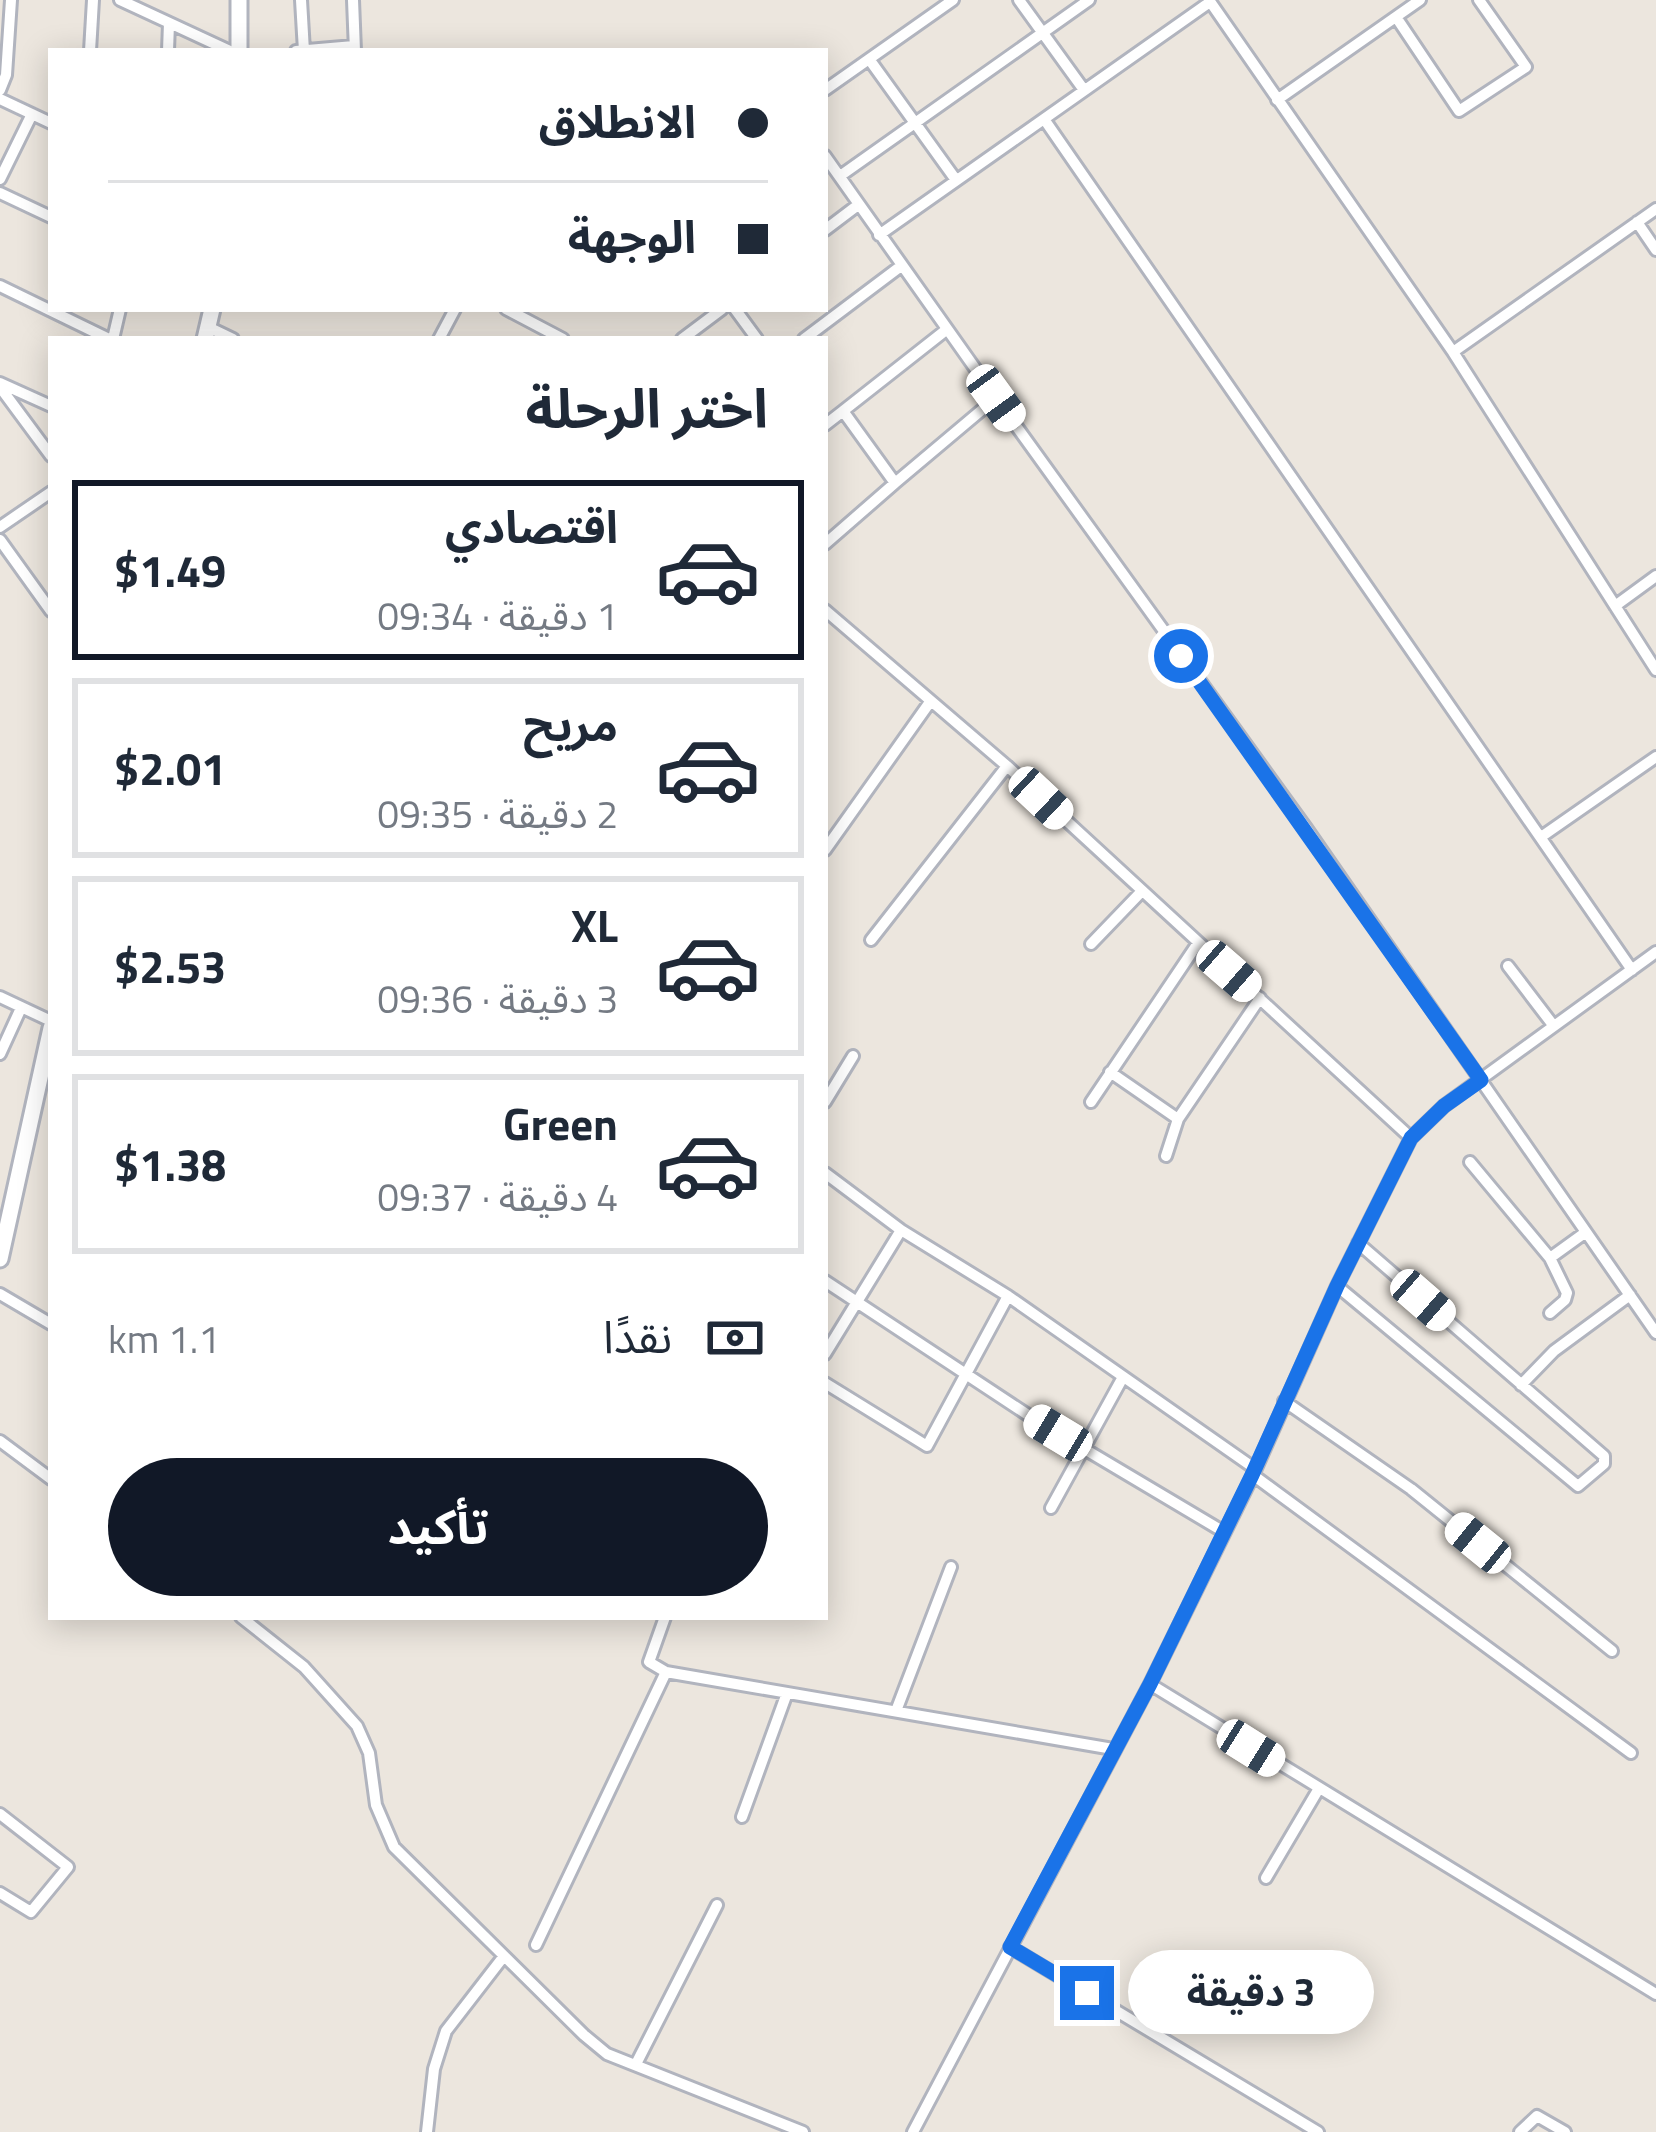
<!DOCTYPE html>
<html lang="ar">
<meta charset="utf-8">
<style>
body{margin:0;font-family:"Titillium Web","Noto Sans Arabic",sans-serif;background:#f2f2f3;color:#1f2937;direction:rtl;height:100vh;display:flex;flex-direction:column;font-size:45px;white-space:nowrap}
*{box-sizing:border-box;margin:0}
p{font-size:39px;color:#747a83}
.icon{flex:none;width:66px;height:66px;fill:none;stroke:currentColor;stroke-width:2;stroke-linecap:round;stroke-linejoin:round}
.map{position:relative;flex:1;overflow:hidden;direction:ltr}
.details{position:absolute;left:48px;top:336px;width:780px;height:1284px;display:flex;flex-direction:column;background:#fff;border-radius:0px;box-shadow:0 6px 30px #0003;direction:rtl}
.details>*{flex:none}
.banner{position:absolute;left:48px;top:48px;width:780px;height:264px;border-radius:0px;box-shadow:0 6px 30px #0003;direction:rtl;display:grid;align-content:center;height:264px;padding:0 60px;background:#fff}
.end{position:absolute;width:54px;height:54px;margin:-27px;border:15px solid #1a73e8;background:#fff;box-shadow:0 0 0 6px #fff}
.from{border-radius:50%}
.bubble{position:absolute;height:84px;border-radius:42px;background:#fff;box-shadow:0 6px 30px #0003;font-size:39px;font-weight:700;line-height:84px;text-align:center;direction:rtl}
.car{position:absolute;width:36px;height:72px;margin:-36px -18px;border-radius:15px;box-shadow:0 0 9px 3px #0007;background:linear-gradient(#fff 24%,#345 0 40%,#fff 0 76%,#345 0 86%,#fff 0)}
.banner b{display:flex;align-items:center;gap:42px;height:114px;font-size:45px}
.banner b+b{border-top:3px solid #e0e1e3}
.banner i{width:30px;height:30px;background:#1f2937}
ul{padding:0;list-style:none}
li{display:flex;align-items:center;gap:36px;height:180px;margin:0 24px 18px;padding:0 36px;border:6px solid #e0e1e3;border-radius:0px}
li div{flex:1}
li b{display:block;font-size:45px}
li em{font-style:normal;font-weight:700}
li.active{border-color:#111827}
li>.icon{width:108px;height:108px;stroke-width:1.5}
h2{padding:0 60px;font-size:54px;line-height:144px}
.pay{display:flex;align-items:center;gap:30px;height:132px;padding:0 60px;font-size:45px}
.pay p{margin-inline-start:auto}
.primary-button{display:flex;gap:24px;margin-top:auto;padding:24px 60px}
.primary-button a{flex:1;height:138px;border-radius:72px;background:#111827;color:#fff;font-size:48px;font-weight:700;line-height:138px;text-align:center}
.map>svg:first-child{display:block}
</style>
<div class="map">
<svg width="1656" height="2132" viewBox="0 0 1656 2132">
<rect width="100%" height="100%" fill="#ece6de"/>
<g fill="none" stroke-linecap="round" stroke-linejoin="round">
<g stroke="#b1b4be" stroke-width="16">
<path id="street" d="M120 0 230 51
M301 0 304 51
M353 0 355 51
M1019 0 1084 90
M1209 0 1453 352 1656 670
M1396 17 1459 111 1526 67 1479 0
M90 51 93 0
M168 51 169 23
M296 51 354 46
M869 59 956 180
M0 90 6 75 11 0
M825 90 953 0
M0 99 51 123
M1277 100 1420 0
M1044 119 1632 970
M825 156 996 398
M840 176 1089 0
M0 179 32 114
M0 193 51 217
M1637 222 1656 250
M825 230 858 205
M879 235 1210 2
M0 286 109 339
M506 309 563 339
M735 309 757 339
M208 327 233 339
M946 330 843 411 895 483 996 398 1306 828 1656 1333
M113 339 120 309
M439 339 455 309
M682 339 722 309
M804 339 901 266
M1453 352 1656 209
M0 383 51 406
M0 387 51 456
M825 425 843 411
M0 527 51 492
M0 540 51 611
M825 544 895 483
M1615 606 1656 576
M825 610 1007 766 1411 1138
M1541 837 1656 757
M825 850 930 702
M871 940 1007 766
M1091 944 1142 891
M1508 966 1553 1025
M0 997 51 1021
M0 1054 21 1008
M1110 1072 1178 1119 1260 998
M825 1102 853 1056
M1091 1102 1198 943
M1166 1156 1178 1119
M1470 1162 1550 1258 1586 1232
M825 1173 901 1230 1008 1296 1254 1468
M1550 1258 1567 1293 1565 1300 1550 1313
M825 1281 1034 1419 1224 1532
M1337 1286 1578 1486 1604 1464V1456L1358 1243
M0 1294 51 1324
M825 1354 901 1230
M825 1383 927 1446 1008 1296
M1521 1385 1554 1351 1630 1295
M1284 1401 1411 1489 1612 1651
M0 1441 51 1479
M1253 1475 1631 1753
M1051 1508 1123 1377
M241 1617 304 1667 357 1726 369 1753 376 1805 394 1847 584 2035 607 2054 803 2132
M665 1617 649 1662 666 1672 1113 1749
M1150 1684 1656 1994
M896 1711 951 1567
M0 1814 68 1867 31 1912 0 1893
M742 1817 787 1693
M1266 1878 1318 1790
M536 1945 666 1672
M1010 1947 1318 2132
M636 2064 717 1905
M427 2132 434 2069 446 2031 504 1956
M913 2132 1150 1684 1253 1475 1337 1286 1411 1138 1444 1106 1656 952
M1520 2132 1537 2116 1565 2132"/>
</g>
<g stroke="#b1b4be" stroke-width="21">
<path id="secondary" d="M239 0V51
M205 339 212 309
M0 1259 51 1028"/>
</g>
<use href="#street" stroke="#fff" stroke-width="10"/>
<use href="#secondary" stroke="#fff" stroke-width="15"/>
</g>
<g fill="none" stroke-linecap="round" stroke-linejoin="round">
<path stroke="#1a73e8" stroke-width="15" d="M1087 1993 1010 1947 1150 1684 1252 1475 1337 1286 1411 1138 1444 1106 1481 1080 1181 656"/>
</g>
</svg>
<i class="end from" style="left:1181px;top:656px"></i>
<i class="end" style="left:1087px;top:1993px"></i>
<div class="bubble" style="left:1128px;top:1950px;width:246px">3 دقيقة</div>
<i class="car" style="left:996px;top:398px;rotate:144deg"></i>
<i class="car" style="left:1041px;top:798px;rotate:133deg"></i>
<i class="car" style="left:1229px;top:971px;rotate:131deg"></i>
<i class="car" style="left:1423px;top:1300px;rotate:131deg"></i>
<i class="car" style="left:1058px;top:1433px;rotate:301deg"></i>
<i class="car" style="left:1478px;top:1543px;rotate:309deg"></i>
<i class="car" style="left:1251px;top:1748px;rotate:122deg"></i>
<div class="banner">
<b><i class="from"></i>الانطلاق</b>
<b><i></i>الوجهة</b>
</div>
<section class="details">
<h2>اختر الرحلة</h2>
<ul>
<li class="active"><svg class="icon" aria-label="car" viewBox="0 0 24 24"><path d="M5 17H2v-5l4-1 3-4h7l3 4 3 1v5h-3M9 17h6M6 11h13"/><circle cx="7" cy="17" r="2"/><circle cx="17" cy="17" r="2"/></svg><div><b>اقتصادي</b><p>1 دقيقة · 09:34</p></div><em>$1.49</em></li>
<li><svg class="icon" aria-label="car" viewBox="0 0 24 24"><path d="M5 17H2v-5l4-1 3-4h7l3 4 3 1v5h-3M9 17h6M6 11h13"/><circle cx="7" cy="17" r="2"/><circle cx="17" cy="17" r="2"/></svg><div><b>مريح</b><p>2 دقيقة · 09:35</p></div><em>$2.01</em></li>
<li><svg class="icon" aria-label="car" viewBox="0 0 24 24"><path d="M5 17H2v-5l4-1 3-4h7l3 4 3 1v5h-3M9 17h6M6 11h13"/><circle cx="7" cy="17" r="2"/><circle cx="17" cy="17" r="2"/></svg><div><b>XL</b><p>3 دقيقة · 09:36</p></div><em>$2.53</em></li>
<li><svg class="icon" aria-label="car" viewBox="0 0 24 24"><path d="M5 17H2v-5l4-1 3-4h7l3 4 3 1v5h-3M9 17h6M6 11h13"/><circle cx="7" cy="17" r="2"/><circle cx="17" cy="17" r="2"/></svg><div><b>Green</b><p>4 دقيقة · 09:37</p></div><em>$1.38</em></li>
</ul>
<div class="pay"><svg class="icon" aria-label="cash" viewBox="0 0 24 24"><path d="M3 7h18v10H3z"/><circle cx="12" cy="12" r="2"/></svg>نقدًا<p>1.1 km</p></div>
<div class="primary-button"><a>تأكيد</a></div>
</section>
</div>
